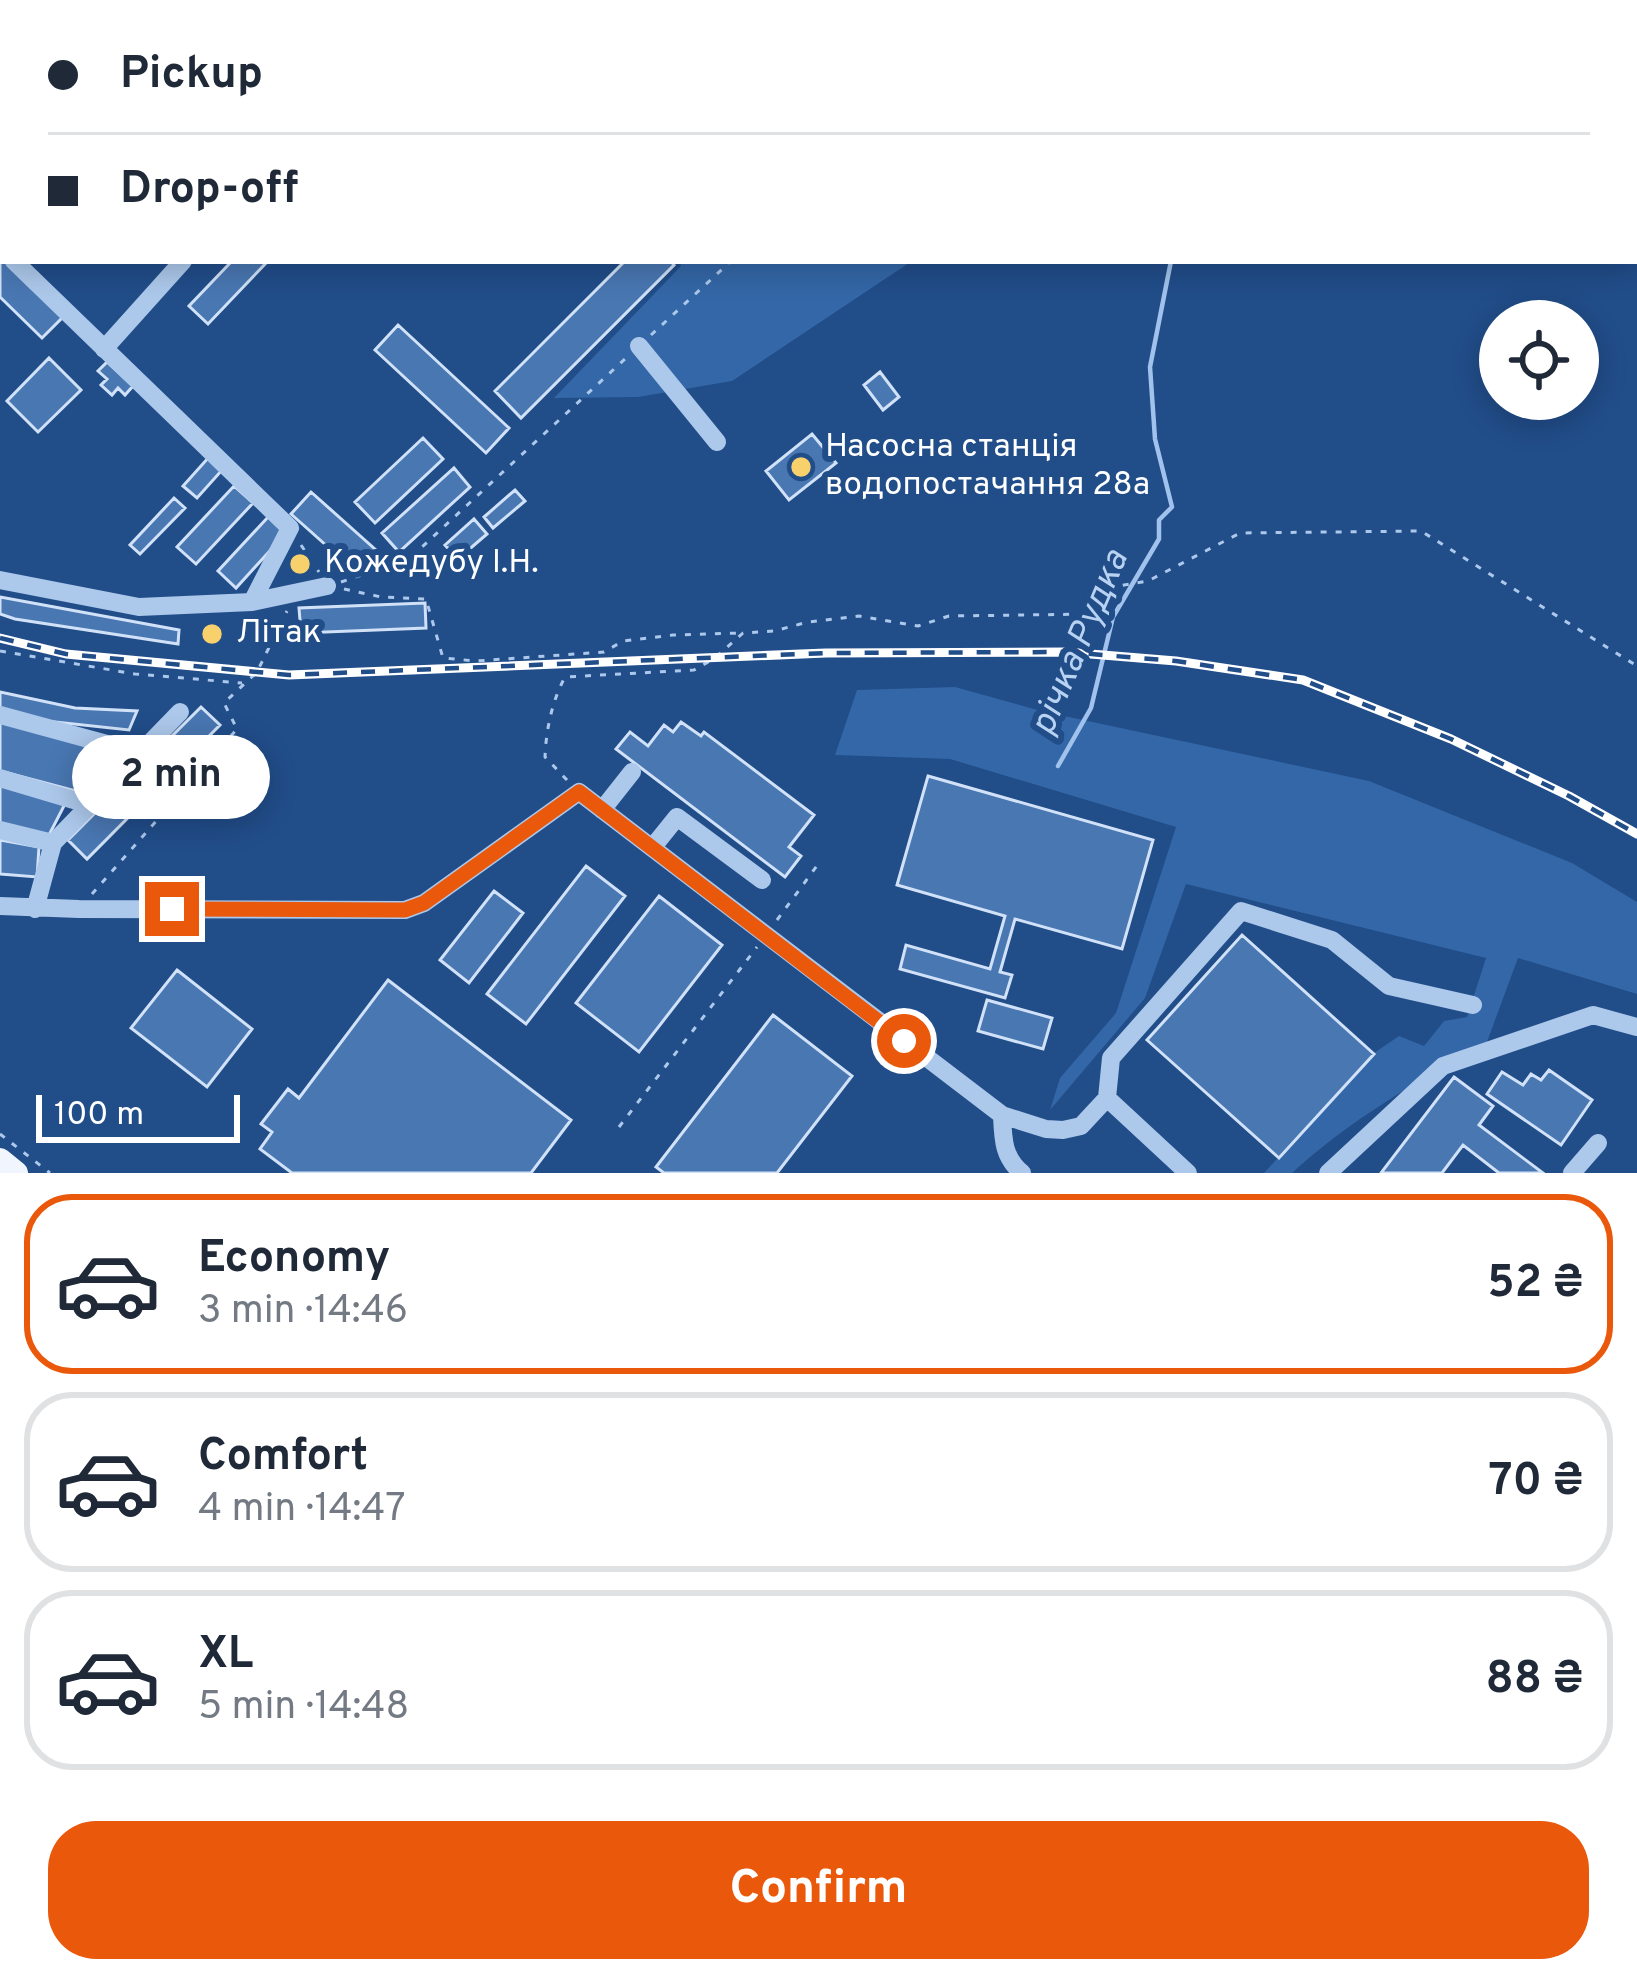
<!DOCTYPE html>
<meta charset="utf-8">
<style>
body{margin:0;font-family:Overpass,sans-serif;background:#f6f6f7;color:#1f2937;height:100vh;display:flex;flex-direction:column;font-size:45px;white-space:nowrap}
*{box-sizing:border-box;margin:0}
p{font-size:39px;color:#747a83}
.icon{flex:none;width:66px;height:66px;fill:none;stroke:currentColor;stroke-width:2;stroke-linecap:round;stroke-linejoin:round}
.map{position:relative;height:1173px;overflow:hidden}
.details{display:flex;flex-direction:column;background:#fff;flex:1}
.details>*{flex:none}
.banner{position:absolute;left:0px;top:0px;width:1638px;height:264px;box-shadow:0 6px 30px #0003;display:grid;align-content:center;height:264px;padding:0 48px;background:#fff}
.controls{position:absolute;left:1479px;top:300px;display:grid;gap:24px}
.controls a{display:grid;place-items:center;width:120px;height:120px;border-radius:50%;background:#fff;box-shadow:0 6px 30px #0003;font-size:60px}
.scale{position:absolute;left:36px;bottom:30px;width:204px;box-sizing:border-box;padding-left:12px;border:6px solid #fff;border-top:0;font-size:33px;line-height:42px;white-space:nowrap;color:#fff;-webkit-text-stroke:9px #214d89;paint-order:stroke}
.end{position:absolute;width:54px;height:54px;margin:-27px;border:15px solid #ea580c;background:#fff;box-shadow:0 0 0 6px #fff}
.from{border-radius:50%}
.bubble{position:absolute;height:84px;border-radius:42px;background:#fff;box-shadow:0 6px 30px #0003;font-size:39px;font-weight:700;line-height:84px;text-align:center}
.banner b{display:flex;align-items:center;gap:42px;height:114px;font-size:45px}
.banner b+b{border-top:3px solid #e0e1e3}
.banner i{width:30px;height:30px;background:#1f2937}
ul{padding:21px 0 0;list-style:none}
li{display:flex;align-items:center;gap:36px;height:180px;margin:0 24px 18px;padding:0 24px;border:6px solid #e0e1e3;border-radius:48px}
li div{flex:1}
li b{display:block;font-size:45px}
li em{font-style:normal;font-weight:700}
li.on{border-color:#ea580c}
li>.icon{width:108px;height:108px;stroke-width:1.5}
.button{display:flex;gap:24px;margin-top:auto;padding:24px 48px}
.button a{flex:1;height:138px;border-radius:48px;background:#ea580c;color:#fff;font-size:48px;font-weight:700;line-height:138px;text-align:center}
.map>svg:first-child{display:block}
</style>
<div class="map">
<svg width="1637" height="1173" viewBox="0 0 1637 1173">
<rect width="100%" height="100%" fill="#214d89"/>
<path fill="#3467a7" d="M643 0H1405V3H640Z
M679 261H912L732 381 638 397 554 398 681 266Z
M955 687 1041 711 1369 781 1572 863 1637 902V994L1518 958 1487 1042C1418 1081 1351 1119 1292 1173H1264L1374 1053 1399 1036 1424 1046 1444 1021 1467 1017 1486 958 1186 884 1145 998 1050 1110 1060 1078 1116 1013 1176 827 950 759 835 755 857 690Z"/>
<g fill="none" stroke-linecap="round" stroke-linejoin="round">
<path stroke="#a0c2ec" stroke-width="4.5" d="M1273 3 1274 0
M1058 766 1091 708 1113 617 1159 539V520L1172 507 1155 439 1150 367 1171 261"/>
</g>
<path fill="#4977b2" stroke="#d1e2f8" stroke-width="3" d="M0 256 63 317 42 338 0 297Z
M232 261H268L208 324 189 306Z
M625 261H671L674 265 521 418 495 391Z
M398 325 509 428 486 453 375 350Z
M49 358 81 390 38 432 7 401Z
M107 362 133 386 125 395 118 388 112 395 101 385 107 379 98 371Z
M880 372 899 397 883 410 864 385Z
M812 434 836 463 789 500 766 471Z
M423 438 443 459 375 523 355 502Z
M209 457 223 469 197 498 183 486Z
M454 468 470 487 399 552 382 533Z
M234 486 253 503 196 564 177 547Z
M515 490 525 501 493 528 484 517Z
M311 492 376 550 356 572 291 514Z
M174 498 185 508 140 554 130 545Z
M269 516 287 532 236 588 218 571Z
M474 519 487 534 458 559 445 545Z
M0 597 179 630 178 644 15 619 0 614Z
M425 603 426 628 301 633 299 608Z
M0 692 75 708 137 711 129 730 46 721 0 709Z
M201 707 220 725 87 859 68 840Z
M0 721 112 752 107 775 91 776V795L0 771Z
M681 722 701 736 704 732 814 815 789 847 801 856 785 877 616 749 630 732 648 746 664 725 673 732Z
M928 776 1153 840 1122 949 1015 919 1000 972 1012 975 1005 998 900 969 906 945 990 969 1005 916 897 885Z
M0 785 66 802 48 837 0 823Z
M0 840 39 847 37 877 0 874Z
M586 866 625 896 526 1024 487 994Z
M494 891 523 913 469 983 440 960Z
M659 896 722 945 639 1052 576 1003Z
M1242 935 1374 1054 1279 1158 1147 1040Z
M177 970 252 1029 207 1087 131 1028Z
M388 980 571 1120 531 1173H292L260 1149 272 1132 261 1124 288 1089 299 1098Z
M987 1000 1052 1018 1043 1049 978 1031Z
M773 1015 852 1076 777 1173H664L656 1167Z
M1549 1070 1592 1100 1561 1145 1487 1094 1502 1072 1523 1085 1531 1074 1541 1080Z
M1454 1077 1493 1106 1479 1125 1543 1173H1499L1463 1145 1442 1173H1381Z"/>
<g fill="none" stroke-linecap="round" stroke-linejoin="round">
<path stroke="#acc8eb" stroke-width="3" stroke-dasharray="6 9" stroke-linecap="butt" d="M980 3 981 0
M651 335 731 261
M301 545 319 572
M341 582 409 559 626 358
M344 589 381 597 426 599 443 658 476 661 604 652 623 641 673 635 741 633
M0 651 135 674 242 683
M567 780 545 757C546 730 552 701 565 677L694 670 715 658 743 633 774 631 808 622 859 616 918 626 949 616 1095 614 1104 604 1112 587 1148 581 1240 533 1421 531 1637 666
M92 894 237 729 224 703 257 672 287 611
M777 920 819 863
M619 1127 757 947
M0 1134 50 1173"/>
<path stroke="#acc8eb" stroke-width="18" d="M417 3 420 0
M0 248 3 251
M14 261 290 528 252 602
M639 346 717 442
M104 349 183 261
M0 580 139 607 252 602 327 586
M0 715 140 753
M0 778 90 805
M602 810 632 772
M0 830 53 843 35 909
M53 843 180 712
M652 848 677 817 762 880
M0 906 79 909 405 910 424 903 579 792 1002 1115 1046 1129 1063 1130 1081 1126 1107 1098 1111 1058 1241 911 1332 940 1389 986 1473 1005
M1107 1098 1188 1173
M1002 1115C1003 1139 1003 1157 1022 1173
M1328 1173 1443 1066 1593 1015 1637 1027
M1572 1173 1598 1143"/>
<path stroke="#f1f6fe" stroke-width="24" d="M0 1160 16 1173"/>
<g stroke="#fff" stroke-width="9">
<path id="rail" d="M0 638 66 654 289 675 826 653 1066 652 1176 661 1303 680 1451 739 1569 796 1637 834"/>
</g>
<use href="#rail" stroke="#214d89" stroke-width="4.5" stroke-dasharray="14" stroke-linecap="butt"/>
</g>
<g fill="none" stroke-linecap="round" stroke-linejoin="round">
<path stroke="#ea580c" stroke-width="15" d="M172 909 405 910 424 903 579 792 904 1041"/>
</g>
<g fill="#f8d16d" stroke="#214d89" stroke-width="4.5">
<circle cx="801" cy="467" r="12"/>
<circle cx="300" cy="564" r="12"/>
<circle cx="212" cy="634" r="12"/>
</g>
<g text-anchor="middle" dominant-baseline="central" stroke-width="12" stroke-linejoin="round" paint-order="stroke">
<g font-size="33" fill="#fff" stroke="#214d89" text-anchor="start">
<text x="825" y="448">Насосна станція<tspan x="825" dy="38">водопостачання 28а</tspan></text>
<text x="324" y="564">Кожедубу І.Н.</text>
<text x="236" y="634">Літак</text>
</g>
<g font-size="36" font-style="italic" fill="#b8d2f2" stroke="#214d89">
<text transform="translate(1081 643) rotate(-67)">річка Рудка</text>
</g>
</g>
</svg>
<div class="controls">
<a><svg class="icon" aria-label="locate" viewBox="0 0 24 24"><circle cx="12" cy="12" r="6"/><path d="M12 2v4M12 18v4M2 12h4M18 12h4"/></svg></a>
</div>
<div class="scale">100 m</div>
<i class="end from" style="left:904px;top:1041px"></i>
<i class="end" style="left:172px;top:909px"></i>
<div class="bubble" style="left:72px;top:735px;width:198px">2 min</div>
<div class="banner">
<b><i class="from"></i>Pickup</b>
<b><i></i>Drop-off</b>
</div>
</div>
<section class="details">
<ul>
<li class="on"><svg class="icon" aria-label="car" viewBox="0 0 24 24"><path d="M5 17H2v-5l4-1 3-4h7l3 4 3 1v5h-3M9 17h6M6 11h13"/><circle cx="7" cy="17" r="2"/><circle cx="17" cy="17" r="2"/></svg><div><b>Economy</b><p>3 min · 14:46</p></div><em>52 ₴</em></li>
<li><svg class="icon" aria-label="car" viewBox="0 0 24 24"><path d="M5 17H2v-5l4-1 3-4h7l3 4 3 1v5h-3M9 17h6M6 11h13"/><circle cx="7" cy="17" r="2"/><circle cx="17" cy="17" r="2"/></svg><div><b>Comfort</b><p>4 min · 14:47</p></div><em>70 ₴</em></li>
<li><svg class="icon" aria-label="car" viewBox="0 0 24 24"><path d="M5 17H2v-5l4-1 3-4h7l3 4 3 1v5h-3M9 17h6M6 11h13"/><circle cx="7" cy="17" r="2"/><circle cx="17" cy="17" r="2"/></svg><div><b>XL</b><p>5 min · 14:48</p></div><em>88 ₴</em></li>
</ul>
<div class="button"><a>Confirm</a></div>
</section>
